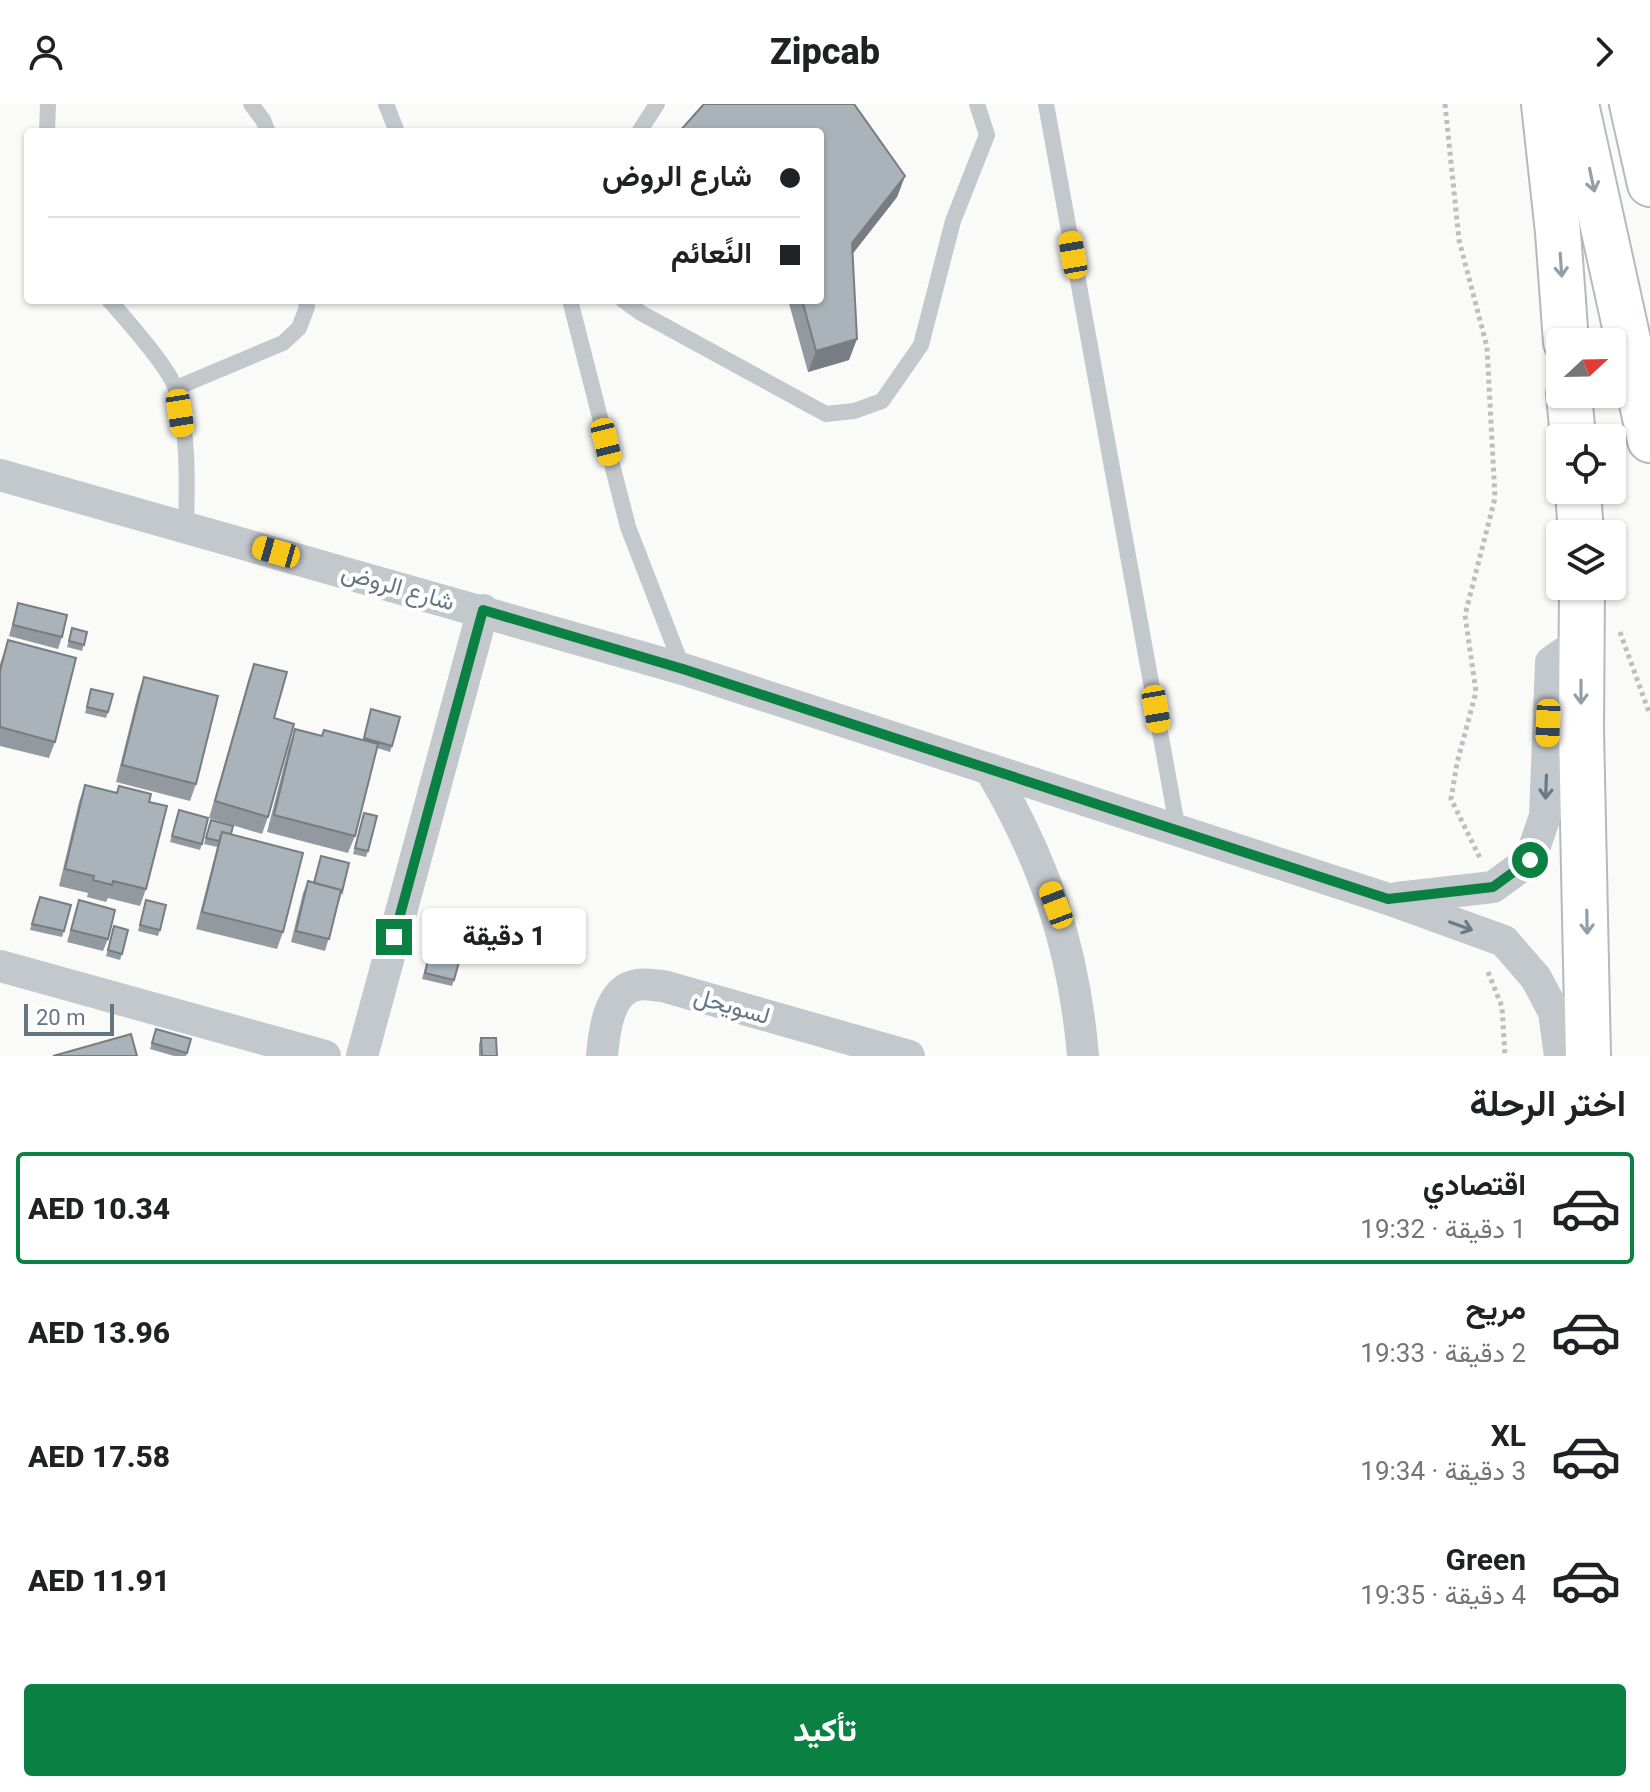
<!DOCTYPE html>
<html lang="ar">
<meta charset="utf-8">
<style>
body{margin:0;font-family:Roboto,Vazirmatn,sans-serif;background:#f6f6f6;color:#202124;direction:rtl;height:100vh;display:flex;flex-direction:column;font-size:30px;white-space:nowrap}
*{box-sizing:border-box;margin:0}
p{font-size:26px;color:#757577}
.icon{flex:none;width:44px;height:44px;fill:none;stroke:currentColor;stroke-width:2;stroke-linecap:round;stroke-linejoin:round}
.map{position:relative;height:952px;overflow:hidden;direction:ltr}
.details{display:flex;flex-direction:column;background:#fff;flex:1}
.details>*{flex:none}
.guide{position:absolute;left:24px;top:24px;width:800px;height:176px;border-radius:8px;box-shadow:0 2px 6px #0004;direction:rtl;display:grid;align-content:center;height:176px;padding:0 24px;background:#fff}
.needle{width:52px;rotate:68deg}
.fabs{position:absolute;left:1546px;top:224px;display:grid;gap:16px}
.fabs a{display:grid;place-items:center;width:80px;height:80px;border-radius:8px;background:#fff;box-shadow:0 2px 6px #0004;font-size:40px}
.scale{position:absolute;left:24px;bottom:20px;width:90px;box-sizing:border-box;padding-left:8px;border:4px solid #657683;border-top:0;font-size:22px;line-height:28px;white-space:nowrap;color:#657683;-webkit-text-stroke:6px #fff;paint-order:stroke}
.end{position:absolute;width:36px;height:36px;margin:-18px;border:10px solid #0b8043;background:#fff;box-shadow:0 0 0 4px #fff}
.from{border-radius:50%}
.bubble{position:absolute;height:56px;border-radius:8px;background:#fff;box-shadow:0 2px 6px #0004;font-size:26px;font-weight:800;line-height:56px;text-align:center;direction:rtl}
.car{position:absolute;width:24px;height:48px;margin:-24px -12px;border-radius:10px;box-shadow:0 0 6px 2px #0007;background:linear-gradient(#f5c518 24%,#345 0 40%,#f5c518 0 76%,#345 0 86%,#f5c518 0)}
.guide b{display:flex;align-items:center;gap:28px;height:76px;font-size:30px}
.guide b+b{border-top:2px solid #e0e0e0}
.guide i{width:20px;height:20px;background:#202124}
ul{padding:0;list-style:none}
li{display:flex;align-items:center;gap:24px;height:112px;margin:0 16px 12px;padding:0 8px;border:4px solid transparent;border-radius:8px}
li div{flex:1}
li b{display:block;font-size:30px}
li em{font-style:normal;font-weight:800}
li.selected{border-color:#0b8043}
li>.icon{width:72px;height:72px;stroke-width:1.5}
h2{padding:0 24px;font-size:36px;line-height:96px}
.button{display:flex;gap:16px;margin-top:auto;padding:16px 24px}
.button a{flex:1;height:92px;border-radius:8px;background:#0b8043;color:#fff;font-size:32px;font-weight:800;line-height:92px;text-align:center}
header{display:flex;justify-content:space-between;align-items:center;height:104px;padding:0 24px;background:#fff;font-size:36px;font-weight:800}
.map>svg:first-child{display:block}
</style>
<header><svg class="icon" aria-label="forward" viewBox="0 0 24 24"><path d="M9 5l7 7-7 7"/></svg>Zipcab<svg class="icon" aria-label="person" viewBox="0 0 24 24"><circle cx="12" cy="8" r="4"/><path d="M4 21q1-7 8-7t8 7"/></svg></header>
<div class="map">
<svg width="1650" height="952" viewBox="0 0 1650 952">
<rect width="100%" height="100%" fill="#fafaf8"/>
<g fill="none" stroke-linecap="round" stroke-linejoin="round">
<g stroke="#b5babe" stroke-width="48">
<path id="primary" d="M1576 0 1650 336
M1632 0 1650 80"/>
</g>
<g stroke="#b4b9bd" stroke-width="48">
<path id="motorway" d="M1544 0 1558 128 1566 238
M1569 290 1573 334
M1578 386 1581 430
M1582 482 1581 626 1588 952"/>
</g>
<path stroke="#bbbfc2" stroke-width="5" stroke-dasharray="4 4" stroke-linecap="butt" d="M1445 0 1459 136 1487 243 1495 394 1465 511 1476 588 1457 659 1451 695 1480 754
M1620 528 1650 611
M1488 868 1502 903 1505 952"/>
<path stroke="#c3c8cc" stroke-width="16" d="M251 0 263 16 268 28
M386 0 397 28
M1046 0 1178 727
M47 28 48 0
M639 28 657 0
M109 196C125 214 171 266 176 286 189 328 187 380 186 423
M570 196 628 423 683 565
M623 196 641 209 826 310 854 307 882 297 921 241 953 117 987 31 977 0
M176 284 283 239 299 224 307 203 306 196"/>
<path stroke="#c3c8cc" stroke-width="32" d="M0 371 683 565 1388 795 1504 837 1536 874 1554 908 1560 952
M990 665C1045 758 1074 844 1083 952
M1397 794 1493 783 1530 756 1545 712 1551 558 1581 537
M0 862 325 952
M362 952 483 506
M602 952C604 929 608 886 637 881 645 879 655 882 663 882L909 952"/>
<use href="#primary" stroke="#fff" stroke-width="44"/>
<use href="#motorway" stroke="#fff" stroke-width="44"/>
</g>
<path fill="#929a9f" d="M905 72 897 93 852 150 849 256 808 268 788 196H820Z
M18 499 62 533 58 545 9 532Z
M72 524 87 528 82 547 67 543Z
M8 536 55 638 49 654 0 642V560Z
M254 560 274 614 268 713 262 730 209 714 248 577Z
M144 573 196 680 190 697 116 678 138 590Z
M91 585 108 608 106 614 85 609Z
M371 605 392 642 390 648 377 644 355 732 348 749 267 728 289 642 295 625 322 632 324 626 363 636Z
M85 681 116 689 119 682 149 698 146 785 140 802 108 794 106 798 87 793 88 789 59 782 79 698Z
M179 706 202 740 200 746 170 738Z
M364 709 368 747 366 753 353 750Z
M211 716 231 730 283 828 277 845 196 825 217 743 204 740Z
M321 752 342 788 325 847 291 838 303 789 308 777 313 779Z
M79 796 108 835 103 847 67 838Z
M146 796 160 826 158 832 138 827Z
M37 799 64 827 62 833 30 826Z
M114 822 122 850 120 856 106 852Z
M432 839 454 876 452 882 422 875Z
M156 925 191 935 186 952H174L150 945Z
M481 934 497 952H479V940Z"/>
<path fill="#777d82" d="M905 72 897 93 844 161 852 139Z
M857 235 849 256 808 268 816 247Z"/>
<path fill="#aab3b9" stroke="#777d82" stroke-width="2" d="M704 0H854L905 72 852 139 857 235 816 247 802 196H820V28H679Z
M18 499 67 511 62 533 13 521Z
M72 524 87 528 84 541 69 537Z
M8 536 76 554 55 638 0 623V567Z
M254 560 287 568 274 614 294 620 268 713 215 697Z
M144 573 218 592 196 680 122 661Z
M91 585 113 590 108 608 87 603Z
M371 605 400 613 392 642 364 634Z
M295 625 322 632 324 626 378 640 355 732 274 711Z
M85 681 117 689 119 682 151 690 149 698 167 702 146 785 113 777 112 781 93 776 94 772 65 765Z
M179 706 208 714 202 740 172 732Z
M364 709 377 712 368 747 355 744Z
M211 716 233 722 231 730 222 728 219 737 206 734Z
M222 728 303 749 283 828 202 808Z
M321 752 349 759 342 788 341 786 314 779Z
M308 777 341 786 329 835 296 827Z
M40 793 71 801 64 827 32 820Z
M79 796 115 806 108 835 71 826Z
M146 796 166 801 160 826 140 821Z
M114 822 128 826 122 850 108 846Z
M432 839 462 847 454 876 425 869Z
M156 925 191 935 187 949 152 939Z
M131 930 137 952H53Z
M481 934H496L497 952H482Z"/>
<defs><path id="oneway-shaft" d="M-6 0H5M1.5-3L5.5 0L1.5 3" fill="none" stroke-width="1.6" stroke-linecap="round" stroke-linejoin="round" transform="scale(2)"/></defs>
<g stroke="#939fa8">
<use href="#oneway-shaft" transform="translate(1592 76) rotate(78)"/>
<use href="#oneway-shaft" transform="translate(1561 161) rotate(86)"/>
<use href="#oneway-shaft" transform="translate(1581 588) rotate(90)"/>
<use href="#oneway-shaft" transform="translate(1587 818) rotate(89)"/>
</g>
<g stroke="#6a7a87">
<use href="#oneway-shaft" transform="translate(1546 683) rotate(92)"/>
<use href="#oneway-shaft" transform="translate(1461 822) rotate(20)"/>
</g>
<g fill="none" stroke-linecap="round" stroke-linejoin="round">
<path stroke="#0b8043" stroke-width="10" d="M394 833 483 506 683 565 1388 795 1493 783 1530 756"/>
</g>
<g text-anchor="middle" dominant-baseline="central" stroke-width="8" stroke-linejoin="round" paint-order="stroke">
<g font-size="24" fill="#657683" stroke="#fff">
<text transform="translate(398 483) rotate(16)">شارع الروض</text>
<text transform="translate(732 902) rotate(16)">لسويحل</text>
</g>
</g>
</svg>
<div class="fabs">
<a><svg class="needle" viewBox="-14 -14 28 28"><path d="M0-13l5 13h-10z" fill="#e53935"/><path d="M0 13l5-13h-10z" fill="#757577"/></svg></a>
<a><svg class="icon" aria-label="locate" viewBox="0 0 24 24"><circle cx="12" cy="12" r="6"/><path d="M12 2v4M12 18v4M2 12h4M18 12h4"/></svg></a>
<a><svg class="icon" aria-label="layers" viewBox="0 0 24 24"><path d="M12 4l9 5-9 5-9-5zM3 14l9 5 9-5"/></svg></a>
</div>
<div class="scale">20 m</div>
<i class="end from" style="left:1530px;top:756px"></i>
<i class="end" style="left:394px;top:833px"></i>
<div class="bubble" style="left:422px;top:804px;width:164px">1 دقيقة</div>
<i class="car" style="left:1073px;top:151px;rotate:350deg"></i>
<i class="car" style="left:180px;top:309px;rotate:171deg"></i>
<i class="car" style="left:606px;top:338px;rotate:166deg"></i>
<i class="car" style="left:276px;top:448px;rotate:286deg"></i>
<i class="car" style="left:1156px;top:605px;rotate:170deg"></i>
<i class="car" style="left:1548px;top:619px;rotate:182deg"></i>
<i class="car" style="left:1056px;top:801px;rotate:339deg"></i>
<div class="guide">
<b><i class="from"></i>شارع الروض</b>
<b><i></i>النًعائم</b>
</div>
</div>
<section class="details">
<h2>اختر الرحلة</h2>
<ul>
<li class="selected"><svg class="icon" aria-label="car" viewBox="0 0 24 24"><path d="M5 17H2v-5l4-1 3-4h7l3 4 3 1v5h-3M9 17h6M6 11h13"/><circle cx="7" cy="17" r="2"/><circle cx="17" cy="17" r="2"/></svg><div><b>اقتصادي</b><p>1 دقيقة · 19:32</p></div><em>AED 10.34</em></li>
<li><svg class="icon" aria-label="car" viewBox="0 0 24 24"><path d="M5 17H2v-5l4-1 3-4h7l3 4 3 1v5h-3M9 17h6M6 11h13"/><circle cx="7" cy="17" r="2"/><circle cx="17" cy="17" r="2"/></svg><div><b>مريح</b><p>2 دقيقة · 19:33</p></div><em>AED 13.96</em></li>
<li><svg class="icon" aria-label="car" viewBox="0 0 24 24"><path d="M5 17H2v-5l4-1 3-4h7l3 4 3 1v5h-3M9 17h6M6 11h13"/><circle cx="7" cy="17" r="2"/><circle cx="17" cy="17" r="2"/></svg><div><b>XL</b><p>3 دقيقة · 19:34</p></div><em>AED 17.58</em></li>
<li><svg class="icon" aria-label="car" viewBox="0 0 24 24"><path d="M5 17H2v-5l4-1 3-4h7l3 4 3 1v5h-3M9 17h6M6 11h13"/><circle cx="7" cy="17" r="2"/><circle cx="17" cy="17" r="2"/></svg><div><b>Green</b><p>4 دقيقة · 19:35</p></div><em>AED 11.91</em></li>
</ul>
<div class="button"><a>تأكيد</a></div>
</section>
